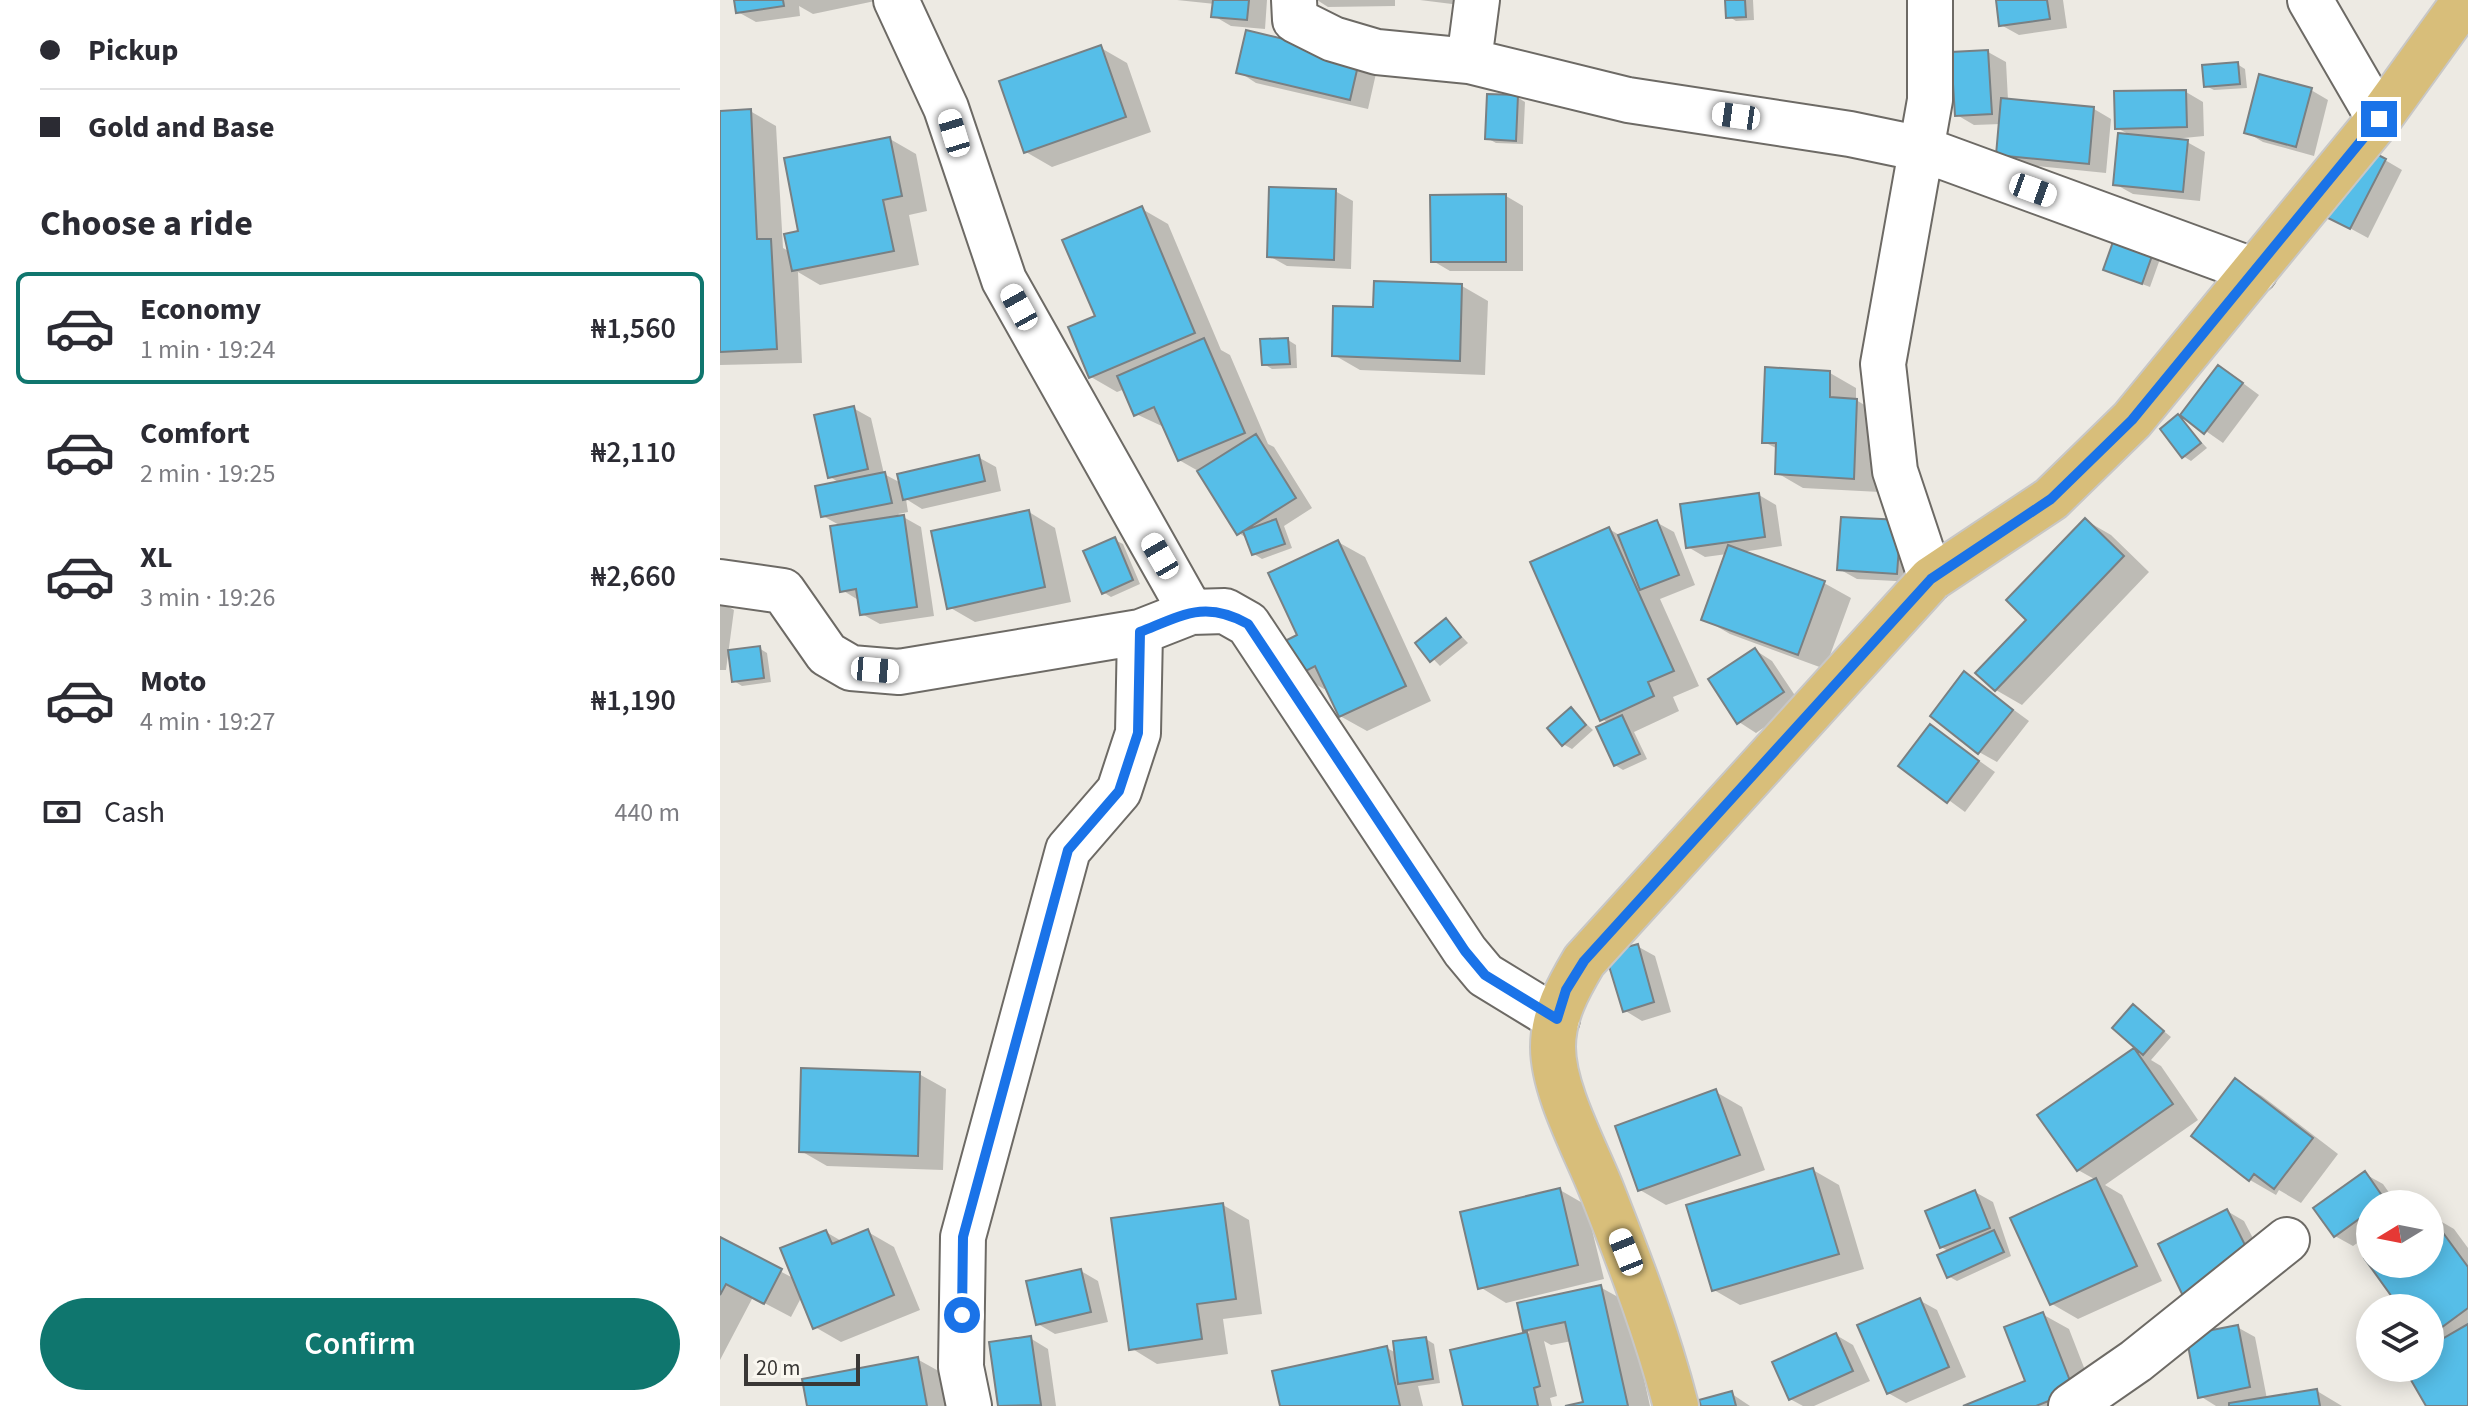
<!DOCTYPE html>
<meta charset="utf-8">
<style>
body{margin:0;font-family:"Source Sans 3",sans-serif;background:#f2f2f3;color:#2b2b33;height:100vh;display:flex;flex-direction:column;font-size:30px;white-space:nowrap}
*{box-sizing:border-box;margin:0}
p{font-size:26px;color:#7c7c81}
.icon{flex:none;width:44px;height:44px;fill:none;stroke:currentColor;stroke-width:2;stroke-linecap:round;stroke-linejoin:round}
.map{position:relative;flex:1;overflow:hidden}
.panel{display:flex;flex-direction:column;background:#fff;width:720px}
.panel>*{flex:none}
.hud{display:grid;align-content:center;height:176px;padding:0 40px;background:#fff}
.needle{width:52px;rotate:260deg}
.tools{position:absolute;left:1636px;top:1190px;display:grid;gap:16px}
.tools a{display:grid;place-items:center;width:88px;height:88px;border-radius:50%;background:#fff;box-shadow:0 4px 20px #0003;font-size:40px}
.scale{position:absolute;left:24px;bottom:20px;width:116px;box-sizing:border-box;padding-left:8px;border:4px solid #393735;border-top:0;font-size:22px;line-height:28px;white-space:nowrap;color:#393735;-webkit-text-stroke:6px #faf7f0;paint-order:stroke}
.end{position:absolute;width:36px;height:36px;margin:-18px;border:10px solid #1a73e8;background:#fff;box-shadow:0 0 0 4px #fff}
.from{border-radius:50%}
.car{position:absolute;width:24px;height:48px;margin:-24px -12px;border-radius:10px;box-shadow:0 0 6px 2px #0007;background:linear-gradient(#fff 24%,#345 0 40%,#fff 0 76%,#345 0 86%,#fff 0)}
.hud b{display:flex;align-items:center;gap:28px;height:76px;font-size:30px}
.hud b+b{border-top:2px solid #e1e1e2}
.hud i{width:20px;height:20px;background:#2b2b33}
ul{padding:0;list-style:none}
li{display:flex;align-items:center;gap:24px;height:112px;margin:0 16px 12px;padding:0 24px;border:4px solid transparent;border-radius:12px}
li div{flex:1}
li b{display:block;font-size:30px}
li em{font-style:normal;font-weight:600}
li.current{border-color:#0f766e}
li>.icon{width:72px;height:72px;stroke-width:1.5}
h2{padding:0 40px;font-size:36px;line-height:96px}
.pay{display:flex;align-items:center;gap:20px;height:88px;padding:0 40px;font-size:30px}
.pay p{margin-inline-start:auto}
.action{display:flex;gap:16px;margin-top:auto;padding:16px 40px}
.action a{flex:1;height:92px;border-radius:48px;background:#0f766e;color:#fff;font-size:32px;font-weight:600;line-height:92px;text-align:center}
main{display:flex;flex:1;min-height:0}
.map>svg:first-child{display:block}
</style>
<main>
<section class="panel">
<div class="hud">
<b><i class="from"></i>Pickup</b>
<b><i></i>Gold and Base</b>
</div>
<h2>Choose a ride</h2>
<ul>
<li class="current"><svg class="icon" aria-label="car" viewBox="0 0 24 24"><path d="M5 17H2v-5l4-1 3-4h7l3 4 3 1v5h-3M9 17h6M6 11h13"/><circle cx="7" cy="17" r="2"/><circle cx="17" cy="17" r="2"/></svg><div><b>Economy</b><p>1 min · 19:24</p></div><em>₦1,560</em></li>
<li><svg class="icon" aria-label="car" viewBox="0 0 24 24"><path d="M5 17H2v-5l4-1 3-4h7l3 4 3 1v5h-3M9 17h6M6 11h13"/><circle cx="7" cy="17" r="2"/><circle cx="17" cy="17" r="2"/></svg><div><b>Comfort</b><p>2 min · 19:25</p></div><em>₦2,110</em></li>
<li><svg class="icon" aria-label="car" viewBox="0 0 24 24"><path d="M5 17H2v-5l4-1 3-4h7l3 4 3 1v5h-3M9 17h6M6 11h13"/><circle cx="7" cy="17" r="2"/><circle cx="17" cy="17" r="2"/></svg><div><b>XL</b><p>3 min · 19:26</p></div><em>₦2,660</em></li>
<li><svg class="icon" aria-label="car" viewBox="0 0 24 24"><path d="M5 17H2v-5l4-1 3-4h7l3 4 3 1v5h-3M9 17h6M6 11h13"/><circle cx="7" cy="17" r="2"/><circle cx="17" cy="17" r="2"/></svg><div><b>Moto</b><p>4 min · 19:27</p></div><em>₦1,190</em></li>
</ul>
<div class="pay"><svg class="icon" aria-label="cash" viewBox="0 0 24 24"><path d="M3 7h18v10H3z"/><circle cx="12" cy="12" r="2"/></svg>Cash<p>440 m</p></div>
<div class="action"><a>Confirm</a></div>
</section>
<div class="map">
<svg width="1748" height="1406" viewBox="0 0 1748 1406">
<rect width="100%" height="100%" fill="#edeae3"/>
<path fill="#0003" d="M16 0H155V1L93 14 79 6 80 16 36 22 18 12Z
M457 0H547L545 29 511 26 494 16 495 4Z
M597 0H675V6L608 7Z
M700 0H757L756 7Z
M1007 0H1033L1034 20 1016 21 1008 16Z
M1278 0H1343L1347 28 1299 35 1281 25Z
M527 33 657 69 648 109 536 83 519 72Z
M381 48 407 63 431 132 332 167 306 152Z
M1268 52 1286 62 1288 100 1374 109 1391 119 1386 173 1296 164 1278 154 1281 124 1254 125 1237 115Z
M1517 64 1525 69 1527 88 1494 90 1486 86Z
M1591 90 1608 100 1594 156 1543 142 1526 132Z
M1466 92 1483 102 1484 136 1444 140 1467 142 1485 152 1480 201 1413 194 1395 184 1412 136 1397 128Z
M797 97 805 102 803 144 776 143 767 138Z
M30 111 56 126 63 248 70 252 81 232 170 139 196 154 207 211 189 215 199 265 100 285 78 272 82 363 0 365V113Z
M1665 160 1682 170 1648 238 1624 225Z
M615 191 633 201 631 269 567 266 549 256Z
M786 196 803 206V271H730L713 261Z
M422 209 448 224 501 350 510 355 548 444 554 447 592 508 564 526 572 548 542 559 534 554 528 539 519 533 480 472 459 460 446 428 416 414 405 389 397 392 371 377 377 317Z
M1432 255 1440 259 1430 287 1393 273Z
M742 286 768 301 765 375 640 370 614 355 655 309Z
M568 340 576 345 577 368 552 369 544 364Z
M1110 373 1136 388V400L1163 416 1160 492 1083 488 1057 473 1058 449 1044 442Z
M1516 378 1539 395 1503 443 1463 415Z
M133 408 151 418 164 474 181 483 258 457 276 467 281 491 202 509 186 499 188 512 178 514 201 527 214 616 160 624 142 614 140 601 122 590 121 526 103 516 120 483 110 477Z
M1458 417 1487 448 1471 461 1463 456Z
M1039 495 1056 505 1062 546 1022 552 1104 583 1131 598 1105 669 1010 634 984 619 1007 554 985 557 968 547Z
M309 512 335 528 351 602 255 622 229 607Z
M1365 520 1391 535 1429 572 1302 705 1276 690 1309 620Z
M936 522 954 532 975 585 940 599 979 686 953 697 959 711 914 732 927 759 903 770 895 765 889 723 882 719 889 529 901 536Z
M1180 522 1194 582 1137 579 1119 569Z
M395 540 403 544 420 584 391 597 383 592Z
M618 542 645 557 711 701 647 731 620 716 607 688 604 689 578 674 580 636Z
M0 602 14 610 6 670H0Z
M726 620 748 643 720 666 698 643Z
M39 648 47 653 51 682 22 686 14 681Z
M1035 650 1052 661 1080 703 1036 733 1019 722Z
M1245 674 1309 721 1277 762 1259 752Z
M851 710 873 730 852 749 843 744Z
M1210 726 1275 772 1245 812 1181 765Z
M917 946 935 956 951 1012 922 1021 904 1010Z
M1413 1006 1451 1037 1431 1060 1441 1066 1478 1120 1385 1185 1402 1195 1442 1281 1358 1319 1332 1304 1376 1180 1358 1170 1414 1051 1425 1054 1395 1027Z
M199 1074 226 1089 223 1170 107 1166 81 1151Z
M1516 1080 1542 1096 1618 1154 1581 1203 1559 1190 1556 1195 1530 1180 1473 1136Z
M996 1092 1022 1107 1045 1170 946 1205 920 1190Z
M1093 1170 1119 1185 1144 1269 1020 1305 994 1290Z
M1645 1174 1663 1184 1677 1204H1650V1234L1633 1246 1615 1236Z
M840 1190 866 1205 884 1279 786 1303 760 1287Z
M1255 1192 1273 1202 1291 1256 1237 1281 1228 1276 1230 1252 1221 1247Z
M503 1205 529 1220 542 1314 503 1319 508 1354 437 1364 411 1348Z
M1507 1211 1524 1221 1550 1271 1482 1304Z
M1710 1215 1734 1229 1748 1248V1406H1708L1686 1368H1710V1348L1716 1345 1710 1342V1308H1683L1651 1264H1710Z
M106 1232 123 1242 148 1232 174 1247 200 1310 121 1342 95 1327 82 1296 71 1317 33 1297 0 1360V1240L75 1279Z
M361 1271 378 1281 388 1322 335 1334 318 1324Z
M880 1287 907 1302 930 1406H855L866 1404 852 1341 831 1345 824 1341 837 1396 830 1398 832 1406H745L733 1352 810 1333 805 1330Z
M1199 1300 1217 1310 1246 1377 1186 1403 1168 1393Z
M1322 1314 1349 1329 1379 1406H1248L1308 1382Z
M1517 1327 1535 1337 1547 1399 1597 1391 1622 1406H1496L1480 1396Z
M1116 1335 1133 1345 1150 1381 1094 1406H1083L1070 1399Z
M310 1338 328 1349 336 1406H280L271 1344Z
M706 1339 714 1344 720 1383 698 1386 703 1406H562L667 1348 676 1353Z
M197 1359 224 1374 229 1406H89Z
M1012 1394 1030 1406H983Z"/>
<path fill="#56bee8" stroke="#798083" stroke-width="2" d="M14 0H63L64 6 16 13Z
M493 0H529L527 20 491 17Z
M1005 0H1025L1026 17 1006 18Z
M1276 0H1327L1330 19 1279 26Z
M526 30 640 57 630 100 516 73Z
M381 45 406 117 304 153 279 81Z
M1268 50 1272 114 1235 116 1231 52Z
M1518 62 1520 84 1484 87 1482 65Z
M1539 74 1592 88 1576 147 1524 133Z
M1466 90 1467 127 1395 129 1394 91Z
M767 94 798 95 796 141 765 139Z
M1281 98 1374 107 1369 164 1276 155Z
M31 109 37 239H51L57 349 0 352V111Z
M1398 133 1468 140 1463 192 1393 185Z
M170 137 182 196 163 200 174 251 72 271 64 234 78 231 64 158Z
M1639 145 1666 159 1630 229 1604 216Z
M549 187 616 189 614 260 547 257Z
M786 194V262H711L710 195Z
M422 206 475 333 369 378 348 327 375 316 342 240Z
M1394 239 1433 253 1422 284 1383 270Z
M654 281 742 284 740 361 612 356 613 306 653 307Z
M484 338 525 433 458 461 434 407 414 416 397 376Z
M568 338 570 364 542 365 540 339Z
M1498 365 1523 383 1484 434 1460 415Z
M1045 367 1110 371V397L1137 399 1134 479 1055 474 1056 443H1042Z
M134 406 148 469 108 478 94 415Z
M1458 414 1481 443 1462 458 1440 429Z
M536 434 576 498 517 535 477 471Z
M259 455 265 481 183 500 177 474Z
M165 472 172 503 101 517 95 486Z
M1039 493 1045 537 966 548 960 504Z
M309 510 325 587 227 609 211 531Z
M184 515 197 607 140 615 136 589 120 592 110 526Z
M1121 517 1181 520 1177 574 1117 570Z
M1365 518 1404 556 1275 691 1255 673 1306 620 1286 600Z
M556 519 565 544 532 555 523 531Z
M937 520 959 575 920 590 898 535Z
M889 527 954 671 928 682 934 696 880 721 810 562Z
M395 537 413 580 382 594 363 551Z
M618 540 686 686 619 717 595 666 576 676 561 643 577 635 548 573Z
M1008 545 1105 581 1078 655 981 620Z
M726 618 741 637 710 662 695 643Z
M40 646 44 678 12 682 8 650Z
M1035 648 1064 692 1017 724 988 679Z
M1244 671 1293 710 1258 754 1210 716Z
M851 707 866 725 842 746 827 728Z
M902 715 920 754 894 766 876 727Z
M1210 724 1259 761 1227 803 1178 766Z
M918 944 934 1002 903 1012 885 953Z
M1413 1004 1444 1031 1423 1055 1392 1028Z
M1414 1048 1453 1104 1357 1171 1317 1115Z
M81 1068 200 1072 198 1156 79 1152Z
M1515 1078 1593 1138 1554 1189 1534 1174 1529 1181 1471 1136Z
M996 1089 1020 1155 918 1191 895 1126Z
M1093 1168 1119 1254 992 1291 966 1205Z
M1645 1171 1665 1200 1650 1204V1211L1614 1237 1593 1208Z
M1376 1178 1417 1266 1330 1305 1290 1218Z
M840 1188 858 1265 758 1289 740 1212Z
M1255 1190 1270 1228 1220 1248 1205 1211Z
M503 1203 516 1299 477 1304 482 1339 409 1350 391 1218Z
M1507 1209 1533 1261 1463 1296 1438 1244Z
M1710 1215 1748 1267V1308L1710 1336V1308H1680L1644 1258 1650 1253V1264H1710Z
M148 1229 174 1295 93 1329 60 1248 106 1230 112 1244Z
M1274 1230 1284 1252 1227 1278 1217 1255Z
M0 1237 62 1269 44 1304 6 1284 0 1295Z
M361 1269 371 1312 316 1325 306 1281Z
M881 1285 908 1406H845L863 1402 845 1322 803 1331 797 1303Z
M1200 1298 1229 1367 1167 1394 1137 1325Z
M1323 1312 1354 1391 1316 1406H1243L1305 1381 1284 1327Z
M1748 1324V1406H1706L1684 1368H1710V1346Z
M1518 1325 1530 1387 1478 1398 1466 1335Z
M807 1332 820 1386 814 1388 818 1406H743L730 1350Z
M1116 1333 1133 1371 1069 1400 1052 1362Z
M311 1336 321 1405 278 1406 269 1342Z
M706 1337 713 1379 678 1384 673 1341Z
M667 1346 680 1406H560L552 1371Z
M198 1357 207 1406H87L82 1379Z
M1597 1389 1600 1406H1509V1403Z
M1012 1391 1016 1406H981L979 1400Z"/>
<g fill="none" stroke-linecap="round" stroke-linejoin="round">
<g stroke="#6d6a65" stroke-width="48">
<path id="minor" d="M176 0 226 108 284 280 471 612
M574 0 575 20 613 39 657 52 749 61 908 100 1130 134 1202 149 1535 271
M1210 0V100L1163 364 1175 471 1211 579
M1590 0 1659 119
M749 61 757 0
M0 582 63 591 107 654 131 668 179 672 420 632 471 612 505 611 528 624 745 951 765 975 837 1019
M249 1406 241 1367 243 1237 348 850 399 791 418 733 420 632
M1351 1406 1416 1361 1567 1240"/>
</g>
<g stroke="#c8c7c6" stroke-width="48">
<path id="major" d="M956 1406C937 1333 910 1262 882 1191 866 1150 833 1091 833 1047 833 1015 848 988 864 961L1211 579 1331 499 1412 420 1659 119 1745 0"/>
</g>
<use href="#minor" stroke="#fff" stroke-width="44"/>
<use href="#major" stroke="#d8be7a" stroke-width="44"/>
</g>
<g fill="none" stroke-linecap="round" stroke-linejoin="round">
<path stroke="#1a73e8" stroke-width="10" d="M242 1315 243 1237 348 850 399 791 418 733 420 632C463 615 485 600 528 624L745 951 765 975 837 1019 846 990 864 961 1211 579 1331 499 1412 420 1659 119"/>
</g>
</svg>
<div class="tools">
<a><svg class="needle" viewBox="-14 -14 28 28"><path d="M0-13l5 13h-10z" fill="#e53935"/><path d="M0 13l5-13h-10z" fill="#7c7c81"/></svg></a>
<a><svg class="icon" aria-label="layers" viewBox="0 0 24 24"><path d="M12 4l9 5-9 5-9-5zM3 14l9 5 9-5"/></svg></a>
</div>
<div class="scale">20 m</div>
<i class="end from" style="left:242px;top:1315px"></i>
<i class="end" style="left:1659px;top:119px"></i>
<i class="car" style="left:1016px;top:116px;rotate:278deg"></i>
<i class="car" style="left:234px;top:133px;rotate:343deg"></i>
<i class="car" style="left:1313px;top:190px;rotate:110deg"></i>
<i class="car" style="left:299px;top:307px;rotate:331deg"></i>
<i class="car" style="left:440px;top:556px;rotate:330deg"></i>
<i class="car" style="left:155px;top:670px;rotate:95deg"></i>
<i class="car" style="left:906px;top:1252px;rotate:338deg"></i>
</div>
</main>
